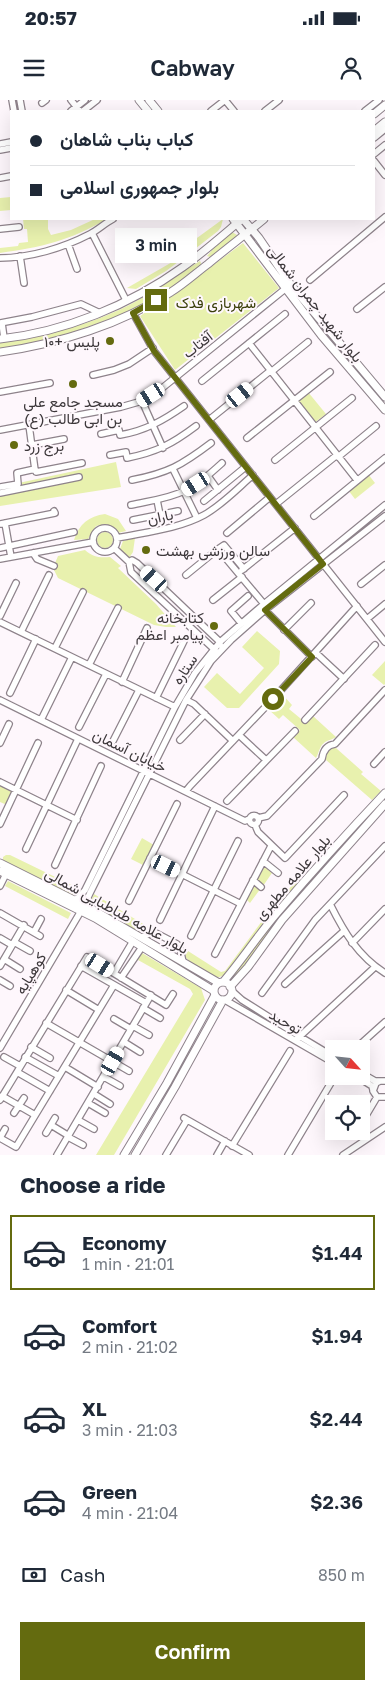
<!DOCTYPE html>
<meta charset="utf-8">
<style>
body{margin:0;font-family:"Golos Text",Vazirmatn,sans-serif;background:#f6f6f7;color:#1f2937;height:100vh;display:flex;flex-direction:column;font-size:19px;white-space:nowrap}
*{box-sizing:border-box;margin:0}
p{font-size:16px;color:#747a83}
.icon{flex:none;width:28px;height:28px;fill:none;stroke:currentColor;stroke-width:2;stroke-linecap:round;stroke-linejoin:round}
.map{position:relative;height:1055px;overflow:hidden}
.side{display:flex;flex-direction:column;background:#fff;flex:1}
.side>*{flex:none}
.top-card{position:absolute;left:10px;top:10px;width:365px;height:110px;border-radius:0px;box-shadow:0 5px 20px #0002;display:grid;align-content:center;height:110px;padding:0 20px;background:#fff}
.needle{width:32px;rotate:117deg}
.buttons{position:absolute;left:325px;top:940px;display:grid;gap:10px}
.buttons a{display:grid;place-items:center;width:45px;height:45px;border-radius:0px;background:#fff;box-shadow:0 5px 20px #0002;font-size:25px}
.end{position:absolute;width:22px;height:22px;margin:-11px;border:6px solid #646b0f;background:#fff;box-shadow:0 0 0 2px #fff}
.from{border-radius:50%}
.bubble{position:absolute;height:35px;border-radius:0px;background:#fff;box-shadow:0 5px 20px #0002;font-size:16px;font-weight:600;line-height:35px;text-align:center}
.car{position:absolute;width:15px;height:30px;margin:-15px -8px;border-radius:6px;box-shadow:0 0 4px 1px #0007;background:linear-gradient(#fff 24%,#345 0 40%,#fff 0 76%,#345 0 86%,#fff 0)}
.top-card b{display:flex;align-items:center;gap:18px;height:48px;font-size:19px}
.top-card b+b{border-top:1px solid #e0e1e3}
.top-card i{width:12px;height:12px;background:#1f2937}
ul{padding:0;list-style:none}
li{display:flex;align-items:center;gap:15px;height:75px;margin:0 10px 8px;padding:0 10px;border:2px solid transparent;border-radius:0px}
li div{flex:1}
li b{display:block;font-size:19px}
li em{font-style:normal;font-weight:600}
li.on{border-color:#646b0f}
li>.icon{width:45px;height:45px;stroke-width:1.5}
h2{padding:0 20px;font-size:22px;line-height:60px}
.pay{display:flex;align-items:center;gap:12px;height:55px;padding:0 20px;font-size:19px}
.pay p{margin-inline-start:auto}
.cta{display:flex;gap:10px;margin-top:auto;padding:10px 20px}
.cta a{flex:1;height:58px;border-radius:0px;background:#646b0f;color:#fff;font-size:20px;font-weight:600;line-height:58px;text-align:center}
.status{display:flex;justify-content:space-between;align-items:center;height:35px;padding:0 25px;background:#fff;direction:ltr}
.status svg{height:14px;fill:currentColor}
header{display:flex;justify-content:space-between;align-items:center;height:65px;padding:0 20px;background:#fff;font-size:22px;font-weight:600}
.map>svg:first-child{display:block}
</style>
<div class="status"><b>20:57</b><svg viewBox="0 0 49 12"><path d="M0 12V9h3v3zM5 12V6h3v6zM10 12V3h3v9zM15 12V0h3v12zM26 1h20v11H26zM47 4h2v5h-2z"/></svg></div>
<header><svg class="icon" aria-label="menu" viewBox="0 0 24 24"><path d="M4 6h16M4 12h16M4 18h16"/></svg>Cabway<svg class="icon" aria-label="person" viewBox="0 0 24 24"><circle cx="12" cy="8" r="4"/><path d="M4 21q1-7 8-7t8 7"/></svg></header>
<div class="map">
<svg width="385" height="1055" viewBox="0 0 385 1055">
<rect width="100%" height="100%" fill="#fef7fc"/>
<path fill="#e8f1ae" d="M11 97V110L0 111V98Z
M23 119H48V129L51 135 71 130 95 119H107C69 141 42 147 0 153V148L18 146 19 143 28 142 27 129H24Z
M223 119 221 127 218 131 191 152 186 146Z
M232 132 237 135 236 138 210 157 207 156 219 142Z
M243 143 279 188 175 270 140 216 193 180Z
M184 147 190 153 166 171 136 189 127 188 174 161 172 156Z
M200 161 201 163V166L168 190 132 211 51 240 0 248V242C48 236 103 222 145 196 164 185 181 172 200 161Z
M308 292 326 314 314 323 297 302Z
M116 362 121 387 0 406V387Z
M368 374 375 383 355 399 348 390Z
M105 414 118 419 126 431 118 433C111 424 107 423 96 426L88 439 74 440C79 424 89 416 105 414Z
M97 440a8 8 0 1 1 16 0a8 8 0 1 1-16 0Z
M135 438 133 452 129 458 120 449 123 441Z
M85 450C93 457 99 458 110 457L121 466 118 468 156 504 176 527H166L154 525 58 478 53 468 58 456Z
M257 531 280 551 279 564 239 608H227L204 587 217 573 240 594 264 568 242 547Z
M385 561V584L384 585 372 575Z
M282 594 292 605 289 609 306 623 313 616 336 637C332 640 327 640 324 643 319 647 319 653 316 658L293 637 300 630 283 615 279 619 268 609Z
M331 647 336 648 363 672 361 674 381 691 372 700 326 660V652Z
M0 685 14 691 7 705 0 702Z
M385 696V700L292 803 232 882 231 879 279 813Z
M142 738 154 745 143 765 131 759Z
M6 755H10L82 790 75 795H71L5 764 3 760V757Z
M263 765 272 773 263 786 255 779Z
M300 776 302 778 270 815 226 874C222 876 219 878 215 877 207 875 189 863 185 856L188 851 221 872 225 871 265 817Z
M8 781 71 813 68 819 5 786Z
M254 783 261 788 250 803 245 798Z
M94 794 153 830H145L137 832 98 808 92 799Z
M142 853 201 888 205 900 114 1055H96L193 894 190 889 138 860Z"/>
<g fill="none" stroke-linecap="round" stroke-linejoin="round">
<g stroke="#8e838b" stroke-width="8">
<path id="minor" d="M12 0 14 11
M20 0 22 11
M71 0 79 10
M225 0 234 11
M42 3 46 0
M71 11 85 0
M83 11 97 0
M211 11 225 0
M265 11 279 0
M365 11 379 0
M374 38 385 29
M0 44 11 42
M0 50 11 48
M374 54 385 45
M374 61 385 75
M0 78 11 76
M0 129 19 127
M92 133 126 200
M68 144 77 169
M20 156 24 183
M0 158C30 158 63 148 90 134 98 130 105 123 113 119
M310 180 385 117
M357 209 385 187
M133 213 154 251 385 542
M0 223 32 217 81 204 100 213
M2 223 4 238
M249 243 357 380
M271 272 308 242
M93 275 114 270 129 264 153 248
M202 281 285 214
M0 292 50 283
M142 301 163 348
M209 320 270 271
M29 325 35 370
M0 330 121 307 142 301 161 289 285 189
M101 334 119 330 120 335C145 331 164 320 184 306
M247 338 330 272
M32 345 64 339
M110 355 126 352 127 358C157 352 172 344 196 326
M338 357 376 326
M275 360 352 298
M173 369 197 418
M208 376 218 390
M132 380C168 373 182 365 211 343
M0 387 18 384 17 373 35 369 36 372 82 363
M0 393 79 377
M157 400 160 415
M204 401 243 369
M276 404 337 355
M131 405C148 401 168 399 184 391 199 384 211 373 222 363
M314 416 385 358
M133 420 178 411
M5 423 11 457
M0 424 55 413 54 411
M93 440a12 12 0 1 1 24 0a12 12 0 1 1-24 0Z
M227 433 270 397
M117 438C146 432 178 429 204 415 222 405 238 388 253 375
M0 448 74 432
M114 448 129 462 132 460 137 463 220 542V545
M33 453 37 459 54 466
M0 459 93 442
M129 462 131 472 215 550
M244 469 224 445 218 449 264 504
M242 470 295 428
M186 475 218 449
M361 484 385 465
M213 500 242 477
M265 510 312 557
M0 516 16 483
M367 519 385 504
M0 522 175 607
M241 523 231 511 248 496
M284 530 311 503
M21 532 49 475
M55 548 83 492
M316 553 344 579
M89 565 118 508
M122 582 147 528
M10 593 36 539
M156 598 184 541
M0 600 245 721 249 719
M186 600 194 604 233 641
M41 620 72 557
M305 620 375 545
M79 627 106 574
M239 635 266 660
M180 640 205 614
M113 641 139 590
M0 643 9 624
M374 664 385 652
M0 682 77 720
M186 691 190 686 273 599 357 506
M227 701 295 631
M249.5 720a4.5 4.5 0 1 1 9 0a4.5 4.5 0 1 1-9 0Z
M258 718 267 716 322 659C323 650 327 645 335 644L385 590
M0 724 38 643
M255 725 258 732 285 758 344 695
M26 749 78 639
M150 758 241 804
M263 761 278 773
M55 765 101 666
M253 780 261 787
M0 786 6 774 5 770
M72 799 74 800 79 797 85 790 175 607 195 573 220 542 264 504 385 405
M129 801 177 704
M330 804C344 832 358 856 385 873
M90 808C86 803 87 798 90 793L186 600 211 561 231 540 265 510 385 416
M0 813 40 836
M160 820 215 706
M34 832 41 819
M191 836 238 741
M142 837 154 832 177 844 180 848 183 862
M0 838 12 845
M14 842 30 851
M352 843 385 809
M215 854 271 746
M4 859 20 869
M0 866 24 825
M81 866 146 903
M114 873 133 841
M121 878 142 847
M0 880 10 886
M285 884 344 831
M66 890 99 910
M232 891 242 900 299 936 334 957
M262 893 315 820 385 746
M225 900 334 963
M143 908 160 918
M114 919 131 929
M46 923 129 971
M133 926 149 935
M297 939 375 867
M124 942 140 952
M31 947 50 958
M0 948 81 811
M355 949 385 922
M4 957 20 966
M25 957 59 976
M65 967 98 987
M17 972 50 991
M361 973 375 981H380
M356 976 372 986 373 990
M104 977 120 986
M385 981H380L376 983 373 991 377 997H385
M94 994 110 1004
M2 996 35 1015
M0 1000 87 857 166 905 173 894
M88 1003 105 1013
M14 1013 24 998
M184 1018 249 1055
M78 1020 94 1029
M361 1024 377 997
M51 1025 69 1036
M46 1033 55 1018
M68 1037 83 1045
M0 1038 16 1047 114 885
M0 1038 5 1029
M232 1046 290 951
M57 1055 151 895
M166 1055 187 1020
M217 1055 225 1041
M288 1055 335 976
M343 1055 385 1027"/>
</g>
<g stroke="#8e838b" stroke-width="9">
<path id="major" d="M139 0 148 11
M149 0 158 11
M374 14 385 5
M374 31 385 22
M233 119 321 235 385 310
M243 119 259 138 291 185 385 297
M0 239C65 232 130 205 183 167 204 152 223 135 242 119
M0 252C58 244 122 224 171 192 184 184 196 173 208 164 226 149 246 134 264 119
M0 763 90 808 219 883
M0 771 95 818 214 891
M223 882C242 860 258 835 277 813 312 772 348 732 385 693
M214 891a9 9 0 1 1 18 0a9 9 0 1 1-18 0Z
M230 887 248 867 282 820 385 704
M124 1055 167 983 215 895
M135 1055 175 987 223 900"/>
</g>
<use href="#minor" stroke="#fff" stroke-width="5.5"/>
<use href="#major" stroke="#fff" stroke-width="7"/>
</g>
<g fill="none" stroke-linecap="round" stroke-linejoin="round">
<path stroke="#646b0f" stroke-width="6" d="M156 200 133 213 154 251 323 464 265 510 312 557 273 599"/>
</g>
<g fill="#646b0f" stroke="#fef7fc" stroke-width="2">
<circle cx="110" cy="241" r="5"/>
<circle cx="73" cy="284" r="5"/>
<circle cx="14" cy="345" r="5"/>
<circle cx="146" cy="450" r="5"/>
<circle cx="214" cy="526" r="5"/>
</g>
<g text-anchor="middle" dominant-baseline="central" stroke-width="4" stroke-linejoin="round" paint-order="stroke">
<g font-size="15" fill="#393e08" stroke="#fef7fc">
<text x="216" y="202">شهربازی فدک</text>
</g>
<g font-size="15" fill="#3d383b" stroke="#fef7fc">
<text transform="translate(316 203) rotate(52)">بلوار شهید چمران شمالی</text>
<text transform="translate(197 244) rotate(-38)">آفتاب</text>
<text transform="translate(160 416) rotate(-12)">باران</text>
<text transform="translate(184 569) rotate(-56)">ستاره</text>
<text transform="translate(130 650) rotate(26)">خیابان آسمان</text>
<text transform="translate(292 777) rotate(-49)">بلوار علامه مطهری</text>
<text transform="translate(117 810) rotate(29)">بلوار علامه طباطبایی شمالی</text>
<text transform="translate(30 873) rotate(-59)">کوهپایه</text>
<text transform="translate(286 921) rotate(30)">توحید</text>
</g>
<g font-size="15" fill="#3d383b" stroke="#fef7fc" text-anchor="end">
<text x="100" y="241">پلیس +۱۰</text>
<text x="73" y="301" text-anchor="middle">مسجد جامع علی<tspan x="73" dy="17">بن ابی طالب (ع)</tspan></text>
<text x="24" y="345" text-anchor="start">برج زرد</text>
<text x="156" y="450" text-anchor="start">سالن ورزشی بهشت</text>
<text x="204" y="517">کتابخانه<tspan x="204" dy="17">پیامبر اعظم</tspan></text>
</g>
</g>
</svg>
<div class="buttons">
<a><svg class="needle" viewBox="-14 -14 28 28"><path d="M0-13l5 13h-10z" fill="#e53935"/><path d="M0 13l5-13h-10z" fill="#747a83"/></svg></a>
<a><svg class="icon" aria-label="locate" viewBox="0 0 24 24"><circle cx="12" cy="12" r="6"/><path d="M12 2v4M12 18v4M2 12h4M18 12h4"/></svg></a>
</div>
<i class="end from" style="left:273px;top:599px"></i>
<i class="end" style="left:156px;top:200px"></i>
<div class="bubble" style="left:115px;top:128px;width:82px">3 min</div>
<i class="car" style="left:151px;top:295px;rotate:237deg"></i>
<i class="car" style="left:240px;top:295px;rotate:51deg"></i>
<i class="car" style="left:196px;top:384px;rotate:238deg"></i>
<i class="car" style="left:154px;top:479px;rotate:312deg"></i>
<i class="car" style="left:166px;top:766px;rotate:116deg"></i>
<i class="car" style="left:100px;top:865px;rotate:121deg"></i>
<i class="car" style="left:113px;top:961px;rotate:30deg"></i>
<div class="top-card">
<b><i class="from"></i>کباب بناب شاهان</b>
<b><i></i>بلوار جمهوری اسلامی</b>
</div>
</div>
<section class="side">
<h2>Choose a ride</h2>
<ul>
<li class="on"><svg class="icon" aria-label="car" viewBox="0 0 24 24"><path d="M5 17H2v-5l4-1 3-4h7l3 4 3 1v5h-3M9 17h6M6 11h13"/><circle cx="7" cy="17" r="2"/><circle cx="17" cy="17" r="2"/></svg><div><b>Economy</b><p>1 min · 21:01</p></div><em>$1.44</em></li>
<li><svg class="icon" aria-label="car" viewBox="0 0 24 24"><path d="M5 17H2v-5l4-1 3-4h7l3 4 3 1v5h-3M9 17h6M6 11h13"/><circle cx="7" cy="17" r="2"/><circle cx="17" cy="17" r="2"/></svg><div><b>Comfort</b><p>2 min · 21:02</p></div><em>$1.94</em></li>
<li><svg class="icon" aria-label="car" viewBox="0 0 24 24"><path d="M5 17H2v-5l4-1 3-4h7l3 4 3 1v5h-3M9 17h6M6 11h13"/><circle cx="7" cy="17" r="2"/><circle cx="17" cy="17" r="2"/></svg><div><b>XL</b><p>3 min · 21:03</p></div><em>$2.44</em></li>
<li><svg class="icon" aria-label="car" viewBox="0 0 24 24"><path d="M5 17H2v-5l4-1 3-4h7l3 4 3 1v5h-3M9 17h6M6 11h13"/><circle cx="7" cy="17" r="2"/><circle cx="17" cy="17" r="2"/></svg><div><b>Green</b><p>4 min · 21:04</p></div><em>$2.36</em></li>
</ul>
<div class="pay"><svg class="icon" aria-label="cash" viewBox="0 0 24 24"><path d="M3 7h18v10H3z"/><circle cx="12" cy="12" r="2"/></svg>Cash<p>850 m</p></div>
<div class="cta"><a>Confirm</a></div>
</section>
